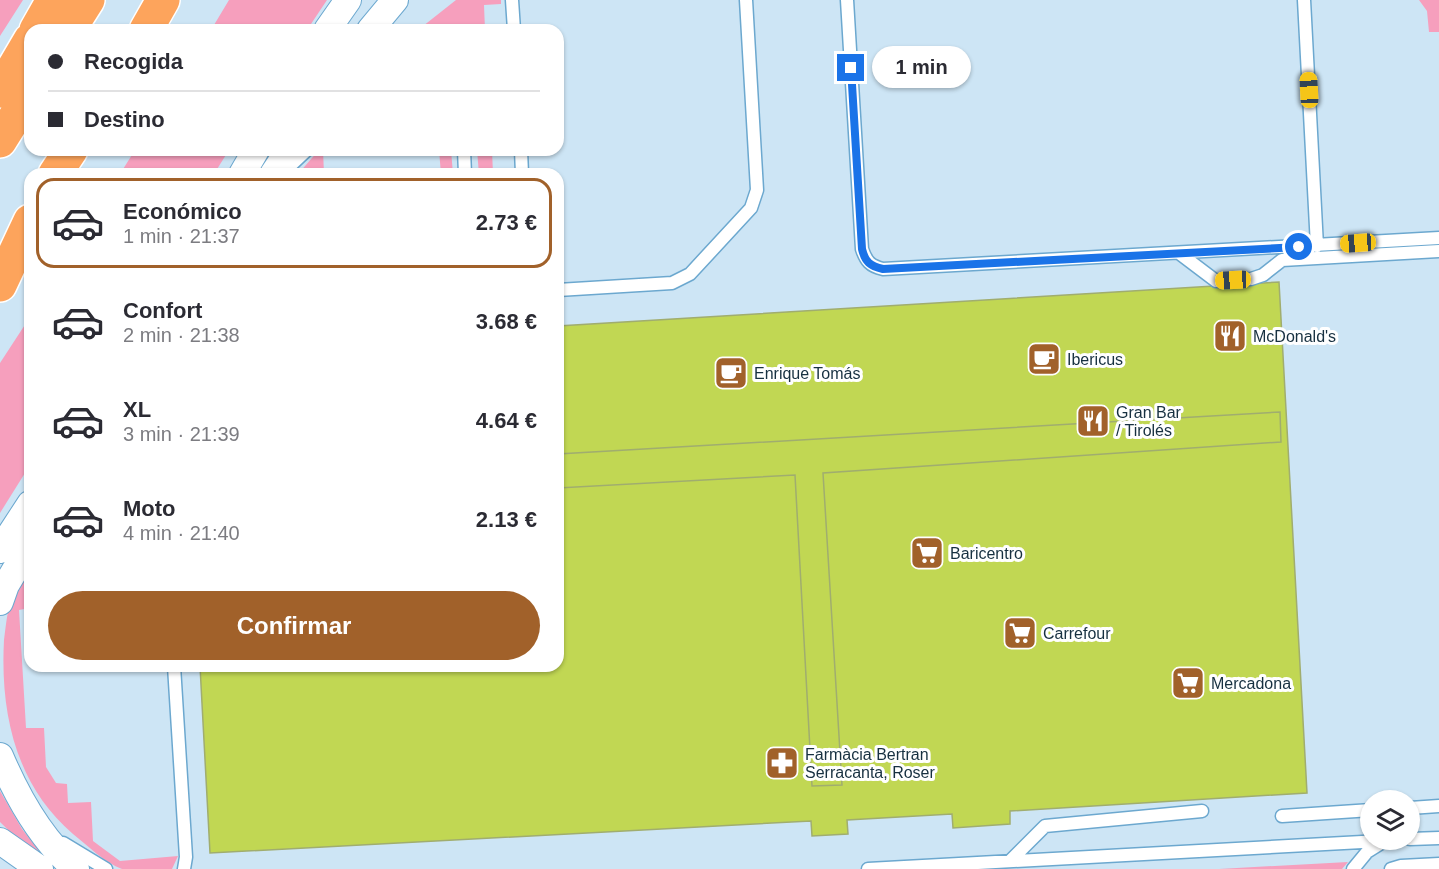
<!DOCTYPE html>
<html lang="es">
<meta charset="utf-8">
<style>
body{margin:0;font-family:Arial,sans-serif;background:#f2f2f3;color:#2b2b33;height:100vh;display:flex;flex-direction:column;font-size:22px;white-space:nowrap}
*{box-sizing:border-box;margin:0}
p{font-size:20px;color:#7c7c81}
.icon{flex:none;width:33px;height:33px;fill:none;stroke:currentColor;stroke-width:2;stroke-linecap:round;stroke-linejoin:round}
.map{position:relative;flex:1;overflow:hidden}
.details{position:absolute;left:24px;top:168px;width:540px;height:504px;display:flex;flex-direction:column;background:#fff;border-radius:18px;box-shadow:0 2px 4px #0004}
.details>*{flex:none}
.top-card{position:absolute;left:24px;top:24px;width:540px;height:132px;border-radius:18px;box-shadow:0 2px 4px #0004;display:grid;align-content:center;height:132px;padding:0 24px;background:#fff}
.fabs{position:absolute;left:1360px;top:790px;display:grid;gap:12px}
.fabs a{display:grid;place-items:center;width:60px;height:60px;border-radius:50%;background:#fff;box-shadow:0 2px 4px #0004;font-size:30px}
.end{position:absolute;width:27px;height:27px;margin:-14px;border:8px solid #1a73e8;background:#fff;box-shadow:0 0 0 3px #fff}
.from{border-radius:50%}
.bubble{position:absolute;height:42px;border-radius:21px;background:#fff;box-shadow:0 2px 4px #0004;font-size:20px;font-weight:700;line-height:42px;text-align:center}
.car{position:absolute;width:18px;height:36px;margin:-18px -9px;border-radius:8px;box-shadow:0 0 4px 2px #0007;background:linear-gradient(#f5c518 24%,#345 0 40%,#f5c518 0 76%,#345 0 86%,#f5c518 0)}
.top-card b{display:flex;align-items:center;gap:21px;height:57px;font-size:22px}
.top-card b+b{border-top:2px solid #e1e1e2}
.top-card i{width:15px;height:15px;background:#2b2b33}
ul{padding:10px 0 0;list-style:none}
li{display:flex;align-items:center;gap:18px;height:90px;margin:0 12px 9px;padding:0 12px;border:3px solid transparent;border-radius:18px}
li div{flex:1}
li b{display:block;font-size:22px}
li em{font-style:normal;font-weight:700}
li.selected{border-color:#a1612a}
li>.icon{width:54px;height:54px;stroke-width:1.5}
.button{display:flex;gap:12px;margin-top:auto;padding:12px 24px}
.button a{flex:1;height:69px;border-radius:36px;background:#a1612a;color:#fff;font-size:24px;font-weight:700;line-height:69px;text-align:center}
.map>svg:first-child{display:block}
</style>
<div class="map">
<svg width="1439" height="869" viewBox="0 0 1439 869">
<rect width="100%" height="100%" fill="#cde5f5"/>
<path fill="#f69fbd" d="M0 0H23L0 36Z
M229 0H327L307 30H211Z
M456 0H501V4L484 5 485 30H418Z
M1419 0H1439V32H1429L1427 11Z
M135 150H229L214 174H120Z
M319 150H323L324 174H298Z
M439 150H451L453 174H441Z
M477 150H492L493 174H479Z
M30 317V465L0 513V363Z
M30 563V608L19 610 26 728H44L46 767 56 783 67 784 68 803 91 802 93 841 120 861 178 856 172 869C158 869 135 869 122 869 105 863 87 845 73 834 16 785 0 714 4 640 6 626 7 609 13 595 17 584 24 573 30 563Z
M0 791 22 829 40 852 35 856 0 822Z
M1348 862 1342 869H1219Z"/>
<path fill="#c1d753" stroke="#a0ad6f" stroke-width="1.5" d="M1279 282 1307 793 1010 811V824L953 828 952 814 847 820 848 834 812 836 811 821 210 853 200 666H558V326Z
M1280 412 1281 442 823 473 842 785 812 786 795 475 558 488V454Z"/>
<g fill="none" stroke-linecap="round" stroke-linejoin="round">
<g stroke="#6ca8cf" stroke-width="15">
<path id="service" d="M512 0 514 30
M847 0 862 249C866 261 870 266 883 269L1439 238
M1304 0 1317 246
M464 150 465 174
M521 150 522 174
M289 167 307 150
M1179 253 1216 281 1251 279 1263 275 1282 260 1439 251
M558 290 672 283 690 274 751 208 757 190 746 0
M174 666 186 857 184 869
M1410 808 1439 806
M1282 816 1371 810
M1410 839 1439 838
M63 843 106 869
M1010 861 1045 826 1202 811
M868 869 1399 840
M1353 869 1367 852 1383 842
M1391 869 1401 866 1439 864"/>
</g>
<g stroke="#6ca8cf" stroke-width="28">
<path id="minor" d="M327 30 348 0
M370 30 395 0
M242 174 256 150
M273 174 289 150
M0 550 30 504
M0 602 6 585 30 545
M0 756C17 796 42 841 76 869
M0 841 40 869"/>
</g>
<g stroke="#fff" stroke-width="36">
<path id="motorway" d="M36 30 53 0
M69 30 88 0
M146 30 163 0
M0 91 30 40
M0 141 30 93
M55 174 71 150
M0 285 30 221"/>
</g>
<use href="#service" stroke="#fff" stroke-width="12"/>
<use href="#minor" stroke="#fff" stroke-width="26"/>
<use href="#motorway" stroke="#fda45c" stroke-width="33"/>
</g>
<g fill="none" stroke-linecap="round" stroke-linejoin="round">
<path stroke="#1a73e8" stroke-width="8" d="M851 68 862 249C865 262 870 266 883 269L1299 247"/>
</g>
<defs>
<g id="restaurant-square" transform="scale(1.725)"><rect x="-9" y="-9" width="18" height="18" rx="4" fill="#a1612a" stroke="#fff"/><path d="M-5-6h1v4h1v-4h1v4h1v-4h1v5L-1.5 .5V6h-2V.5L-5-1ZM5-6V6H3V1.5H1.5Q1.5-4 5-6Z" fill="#fff"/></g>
<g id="cafe-square" transform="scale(1.725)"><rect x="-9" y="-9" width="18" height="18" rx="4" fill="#a1612a" stroke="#fff"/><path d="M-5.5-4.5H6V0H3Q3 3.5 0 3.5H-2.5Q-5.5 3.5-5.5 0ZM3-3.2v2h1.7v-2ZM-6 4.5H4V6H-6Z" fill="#fff"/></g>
<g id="supermarket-square" transform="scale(1.725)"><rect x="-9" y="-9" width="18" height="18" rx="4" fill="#a1612a" stroke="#fff"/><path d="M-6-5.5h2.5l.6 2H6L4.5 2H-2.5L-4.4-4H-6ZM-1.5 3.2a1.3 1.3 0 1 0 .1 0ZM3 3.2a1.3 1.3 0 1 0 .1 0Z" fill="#fff"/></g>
<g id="pharmacy-square" transform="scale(1.725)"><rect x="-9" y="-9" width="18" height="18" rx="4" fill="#a1612a" stroke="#fff"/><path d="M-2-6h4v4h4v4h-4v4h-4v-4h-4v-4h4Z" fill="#fff"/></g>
</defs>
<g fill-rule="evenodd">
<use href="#restaurant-square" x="1230" y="336"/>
<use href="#cafe-square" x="1044" y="359"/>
<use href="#cafe-square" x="731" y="373"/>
<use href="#restaurant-square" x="1093" y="421"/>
<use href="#supermarket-square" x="927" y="553"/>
<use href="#supermarket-square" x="1020" y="633"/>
<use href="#supermarket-square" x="1188" y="683"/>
<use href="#pharmacy-square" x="782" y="763"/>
</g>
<g text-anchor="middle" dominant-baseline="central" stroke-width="6" stroke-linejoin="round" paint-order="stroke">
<g font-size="16" fill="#173040" stroke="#fff" text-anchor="start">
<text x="1253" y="336">McDonald's</text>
<text x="1067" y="359">Ibericus</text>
<text x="754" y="373">Enrique Tomás</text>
<text x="1116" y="412">Gran Bar<tspan x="1116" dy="18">/ Tirolés</tspan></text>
<text x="950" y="553">Baricentro</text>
<text x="1043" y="633">Carrefour</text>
<text x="1211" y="683">Mercadona</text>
<text x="805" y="754">Farmàcia Bertran<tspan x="805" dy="18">Serracanta, Roser</tspan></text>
</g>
</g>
</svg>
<div class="fabs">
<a><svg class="icon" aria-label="layers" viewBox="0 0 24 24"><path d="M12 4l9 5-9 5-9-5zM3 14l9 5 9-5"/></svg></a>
</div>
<i class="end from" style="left:1299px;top:247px"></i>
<i class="end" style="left:851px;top:68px"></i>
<div class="bubble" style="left:872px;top:46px;width:99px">1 min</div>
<i class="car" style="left:1309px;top:90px;rotate:357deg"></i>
<i class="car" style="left:1358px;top:243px;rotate:266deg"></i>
<i class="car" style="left:1233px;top:280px;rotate:267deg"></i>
<div class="top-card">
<b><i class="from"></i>Recogida</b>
<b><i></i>Destino</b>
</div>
<section class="details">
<ul>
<li class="selected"><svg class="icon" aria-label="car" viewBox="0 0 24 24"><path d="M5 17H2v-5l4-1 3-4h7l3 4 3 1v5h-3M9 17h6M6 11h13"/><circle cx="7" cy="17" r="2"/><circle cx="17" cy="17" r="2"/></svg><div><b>Económico</b><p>1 min · 21:37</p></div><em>2.73 €</em></li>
<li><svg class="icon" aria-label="car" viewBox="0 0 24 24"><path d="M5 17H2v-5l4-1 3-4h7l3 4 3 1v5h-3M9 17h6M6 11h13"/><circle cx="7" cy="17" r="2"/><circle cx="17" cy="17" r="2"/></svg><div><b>Confort</b><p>2 min · 21:38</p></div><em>3.68 €</em></li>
<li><svg class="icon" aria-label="car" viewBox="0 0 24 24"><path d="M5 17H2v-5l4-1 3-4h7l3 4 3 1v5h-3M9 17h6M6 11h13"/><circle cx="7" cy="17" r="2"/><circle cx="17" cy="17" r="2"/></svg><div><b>XL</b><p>3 min · 21:39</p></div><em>4.64 €</em></li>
<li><svg class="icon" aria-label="car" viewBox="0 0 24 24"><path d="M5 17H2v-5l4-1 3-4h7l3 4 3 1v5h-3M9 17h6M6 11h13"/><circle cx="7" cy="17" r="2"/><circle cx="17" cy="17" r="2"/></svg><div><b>Moto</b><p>4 min · 21:40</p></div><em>2.13 €</em></li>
</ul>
<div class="button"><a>Confirmar</a></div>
</section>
</div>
